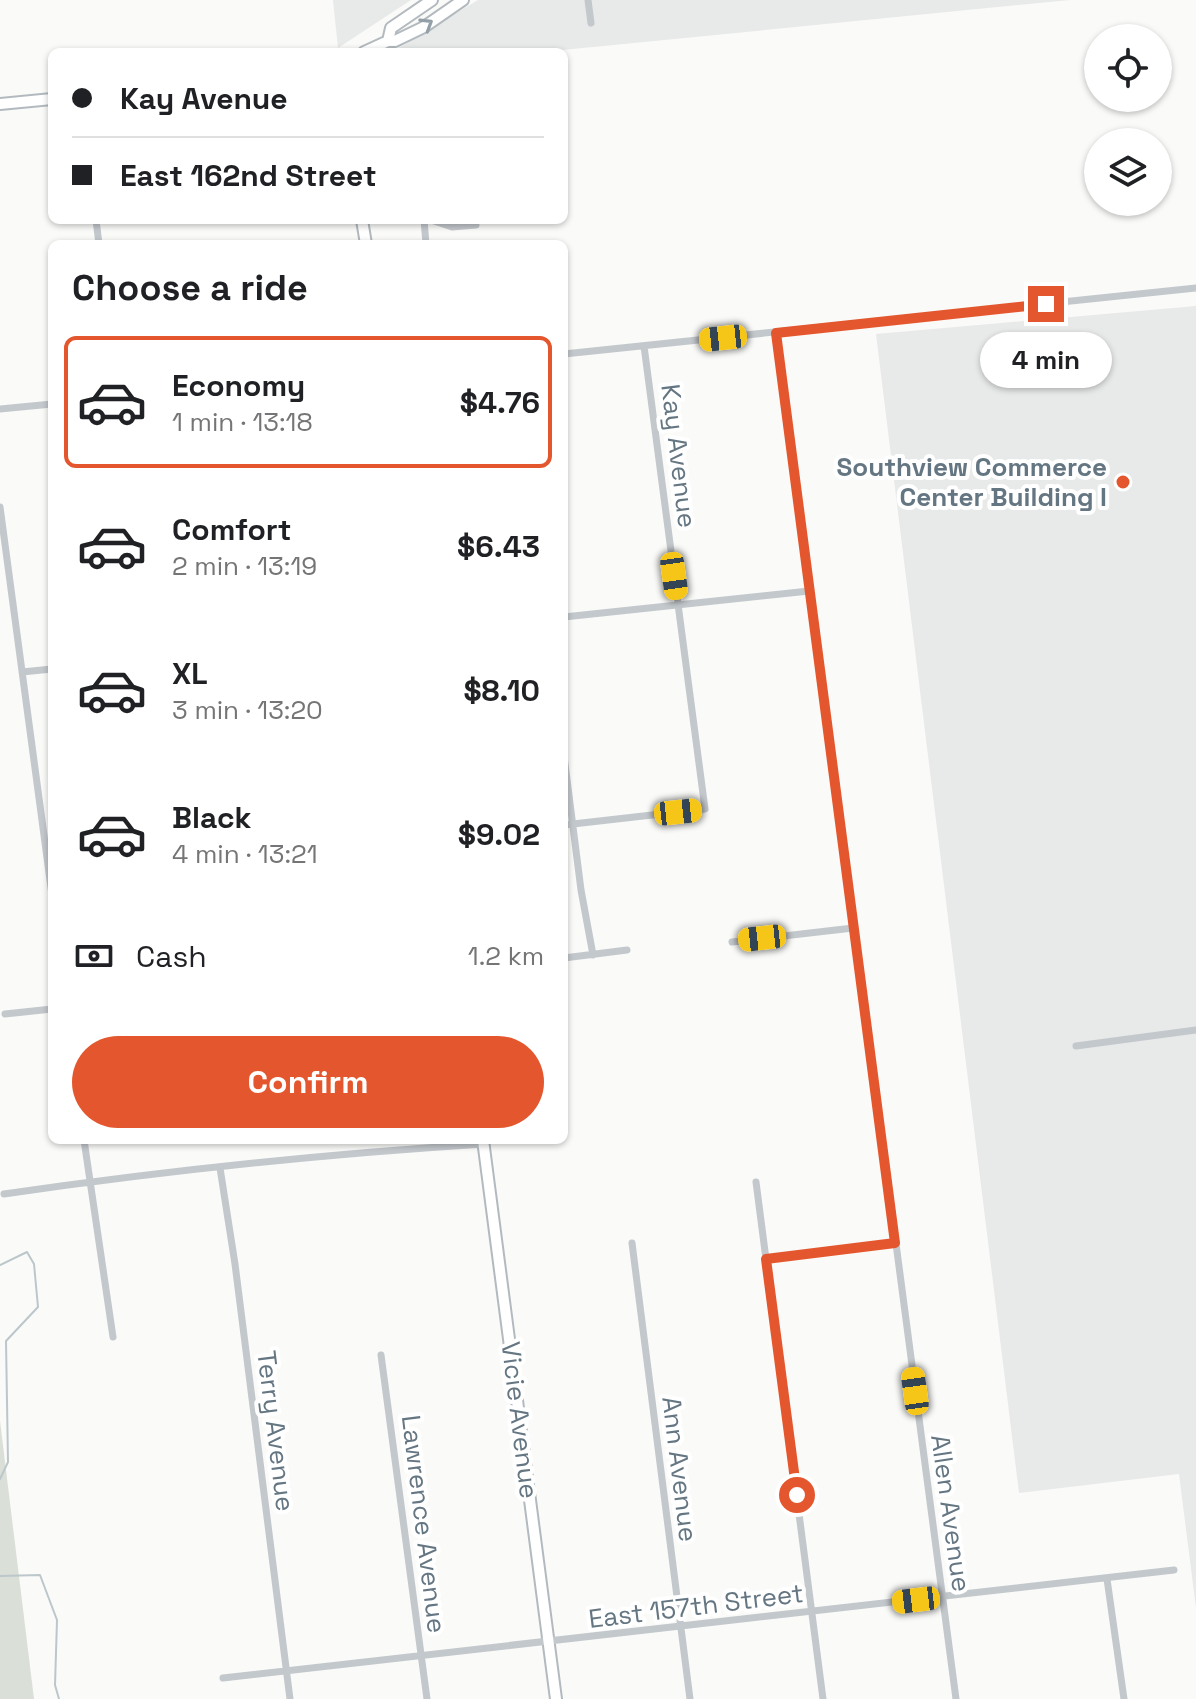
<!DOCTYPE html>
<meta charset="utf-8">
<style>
body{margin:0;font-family:"Space Grotesk",sans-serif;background:#f6f6f6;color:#202124;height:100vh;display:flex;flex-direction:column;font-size:30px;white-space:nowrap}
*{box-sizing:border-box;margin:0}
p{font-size:26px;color:#757577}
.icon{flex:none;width:44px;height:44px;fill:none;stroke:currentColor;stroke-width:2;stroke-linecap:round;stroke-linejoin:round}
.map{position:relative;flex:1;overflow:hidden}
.sheet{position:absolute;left:48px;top:240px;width:520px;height:904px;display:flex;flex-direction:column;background:#fff;border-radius:12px;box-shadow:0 2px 6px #0004}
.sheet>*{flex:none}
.hud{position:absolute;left:48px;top:48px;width:520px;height:176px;border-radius:12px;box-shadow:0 2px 6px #0004;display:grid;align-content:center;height:176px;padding:0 24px;background:#fff}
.controls{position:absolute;left:1084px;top:24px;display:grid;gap:16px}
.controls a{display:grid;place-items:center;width:88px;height:88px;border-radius:50%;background:#fff;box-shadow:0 2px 6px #0004;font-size:40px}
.end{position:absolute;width:36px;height:36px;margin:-18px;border:10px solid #e4572e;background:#fff;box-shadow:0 0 0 4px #fff}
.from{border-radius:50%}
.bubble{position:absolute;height:56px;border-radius:28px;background:#fff;box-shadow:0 2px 6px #0004;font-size:26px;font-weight:800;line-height:56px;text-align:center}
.car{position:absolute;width:24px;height:48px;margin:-24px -12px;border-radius:10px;box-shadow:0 0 6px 2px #0007;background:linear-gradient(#f5c518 24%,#345 0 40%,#f5c518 0 76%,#345 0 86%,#f5c518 0)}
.hud b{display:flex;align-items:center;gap:28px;height:76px;font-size:30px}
.hud b+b{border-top:2px solid #e0e0e0}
.hud i{width:20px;height:20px;background:#202124}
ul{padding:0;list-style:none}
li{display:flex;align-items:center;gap:24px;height:132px;margin:0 16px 12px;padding:0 8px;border:4px solid transparent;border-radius:12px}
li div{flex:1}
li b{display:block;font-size:30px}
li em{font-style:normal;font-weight:800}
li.selected{border-color:#e4572e}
li>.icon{width:72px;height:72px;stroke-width:1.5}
h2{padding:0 24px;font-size:36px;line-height:96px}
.pay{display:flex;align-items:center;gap:20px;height:88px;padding:0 24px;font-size:30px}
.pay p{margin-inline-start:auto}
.action{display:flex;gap:16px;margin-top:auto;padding:16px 24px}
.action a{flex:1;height:92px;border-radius:48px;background:#e4572e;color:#fff;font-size:32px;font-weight:800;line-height:92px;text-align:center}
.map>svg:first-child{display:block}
</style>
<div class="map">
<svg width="1196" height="1699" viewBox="0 0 1196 1699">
<rect width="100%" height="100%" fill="#fafaf8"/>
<path fill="#e8e9e9" d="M333 0H411L338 48Z
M478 0H1070L542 52H392Z
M1196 306V1608L1179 1474 1019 1493 876 334Z"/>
<path fill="#dadfd7" d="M0 1421 34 1699H0Z"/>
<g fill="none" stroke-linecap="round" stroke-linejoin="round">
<path stroke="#bbc7cb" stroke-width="2" d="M0 1265 27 1252 34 1264 38 1307 6 1341 8 1462 0 1479
M0 1576 40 1575 57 1620 55 1685 59 1699"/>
<g stroke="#b3babf" stroke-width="14">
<path id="secondary" d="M388 41 391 28 432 0
M364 52 388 41H395L424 27 463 0
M0 104 52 99
M362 220 366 244
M483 1140 556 1699"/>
</g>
<path stroke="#c3c8cc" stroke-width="7" d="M588 0 591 23
M96 220 99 244
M424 220 426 244
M431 220 452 227 476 225
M776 333 956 1699
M564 354 1196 288
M0 409 52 404
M0 507 52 895
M564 617 809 591
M22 672 52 669
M564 756 581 890 593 955
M564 825 705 809 644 346
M732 942 853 928
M564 958 627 950
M5 1014 52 1009
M1076 1046 1196 1030
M84 1140 113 1337
M220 1168 235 1264 290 1699
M756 1182 823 1699
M4 1194C163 1171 323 1154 484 1144
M632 1243 690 1699
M766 1259 895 1243
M381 1355 427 1699
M1107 1579 1124 1699
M223 1678 1174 1570"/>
<use href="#secondary" stroke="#fff" stroke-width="10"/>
</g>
<defs><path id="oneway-chevron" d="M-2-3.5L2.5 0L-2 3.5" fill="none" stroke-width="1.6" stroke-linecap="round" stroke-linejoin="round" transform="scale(2)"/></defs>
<use stroke="#939fa8" href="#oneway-chevron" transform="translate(427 24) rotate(-32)"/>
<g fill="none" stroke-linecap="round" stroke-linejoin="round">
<path stroke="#e4572e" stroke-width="10" d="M797 1495 766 1259 895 1243 776 333 1046 304"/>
</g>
<circle fill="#e4572e" stroke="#fff" stroke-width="3" cx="1123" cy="482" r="8"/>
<g text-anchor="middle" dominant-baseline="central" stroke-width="8" stroke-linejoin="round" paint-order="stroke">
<g font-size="26" fill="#657683" stroke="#fff">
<text transform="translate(679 456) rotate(83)">Kay Avenue</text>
<text transform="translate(520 1420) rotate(83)">Vicie Avenue</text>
<text transform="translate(276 1431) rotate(83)">Terry Avenue</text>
<text transform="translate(680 1469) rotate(83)">Ann Avenue</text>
<text transform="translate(951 1513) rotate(82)">Allen Avenue</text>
<text transform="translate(424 1524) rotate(83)">Lawrence Avenue</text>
<text transform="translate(696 1606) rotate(-7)">East 157th Street</text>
</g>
<g font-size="26" font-weight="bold" fill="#657683" stroke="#fff" text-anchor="end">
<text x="1107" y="467">Southview Commerce<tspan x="1107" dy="30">Center Building I</tspan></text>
</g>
</g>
</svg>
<div class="controls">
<a><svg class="icon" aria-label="locate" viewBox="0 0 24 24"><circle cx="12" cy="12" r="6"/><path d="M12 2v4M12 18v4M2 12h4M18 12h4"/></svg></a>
<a><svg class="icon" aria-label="layers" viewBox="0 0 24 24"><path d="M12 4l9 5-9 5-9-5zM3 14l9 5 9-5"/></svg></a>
</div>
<i class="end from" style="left:797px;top:1495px"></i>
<i class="end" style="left:1046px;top:304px"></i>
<div class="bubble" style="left:980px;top:332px;width:132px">4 min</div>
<i class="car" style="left:723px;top:338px;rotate:264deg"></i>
<i class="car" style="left:674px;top:576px;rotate:172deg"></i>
<i class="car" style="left:678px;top:812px;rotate:84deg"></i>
<i class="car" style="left:762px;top:938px;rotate:264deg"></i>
<i class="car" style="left:915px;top:1391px;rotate:352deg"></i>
<i class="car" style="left:916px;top:1600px;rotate:263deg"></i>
<div class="hud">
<b><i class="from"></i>Kay Avenue</b>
<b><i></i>East 162nd Street</b>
</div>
<section class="sheet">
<h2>Choose a ride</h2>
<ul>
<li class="selected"><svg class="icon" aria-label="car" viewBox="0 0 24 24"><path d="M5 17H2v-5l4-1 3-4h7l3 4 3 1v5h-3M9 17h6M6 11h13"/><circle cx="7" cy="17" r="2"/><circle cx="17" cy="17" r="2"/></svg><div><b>Economy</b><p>1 min · 13:18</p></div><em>$4.76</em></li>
<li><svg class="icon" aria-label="car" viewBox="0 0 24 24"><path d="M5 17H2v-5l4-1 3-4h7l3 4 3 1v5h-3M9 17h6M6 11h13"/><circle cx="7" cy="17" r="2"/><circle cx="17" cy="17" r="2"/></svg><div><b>Comfort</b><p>2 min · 13:19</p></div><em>$6.43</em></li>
<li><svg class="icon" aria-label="car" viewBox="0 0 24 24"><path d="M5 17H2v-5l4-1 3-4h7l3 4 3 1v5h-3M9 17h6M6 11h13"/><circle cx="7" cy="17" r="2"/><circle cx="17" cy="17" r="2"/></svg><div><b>XL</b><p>3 min · 13:20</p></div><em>$8.10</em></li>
<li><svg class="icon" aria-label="car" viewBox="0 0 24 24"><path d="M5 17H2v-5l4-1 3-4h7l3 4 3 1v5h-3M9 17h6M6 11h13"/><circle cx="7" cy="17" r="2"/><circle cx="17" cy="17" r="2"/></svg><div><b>Black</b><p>4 min · 13:21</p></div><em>$9.02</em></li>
</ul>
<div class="pay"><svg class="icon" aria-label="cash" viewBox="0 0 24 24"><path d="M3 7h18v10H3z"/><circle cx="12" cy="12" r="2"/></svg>Cash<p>1.2 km</p></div>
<div class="action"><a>Confirm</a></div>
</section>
</div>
